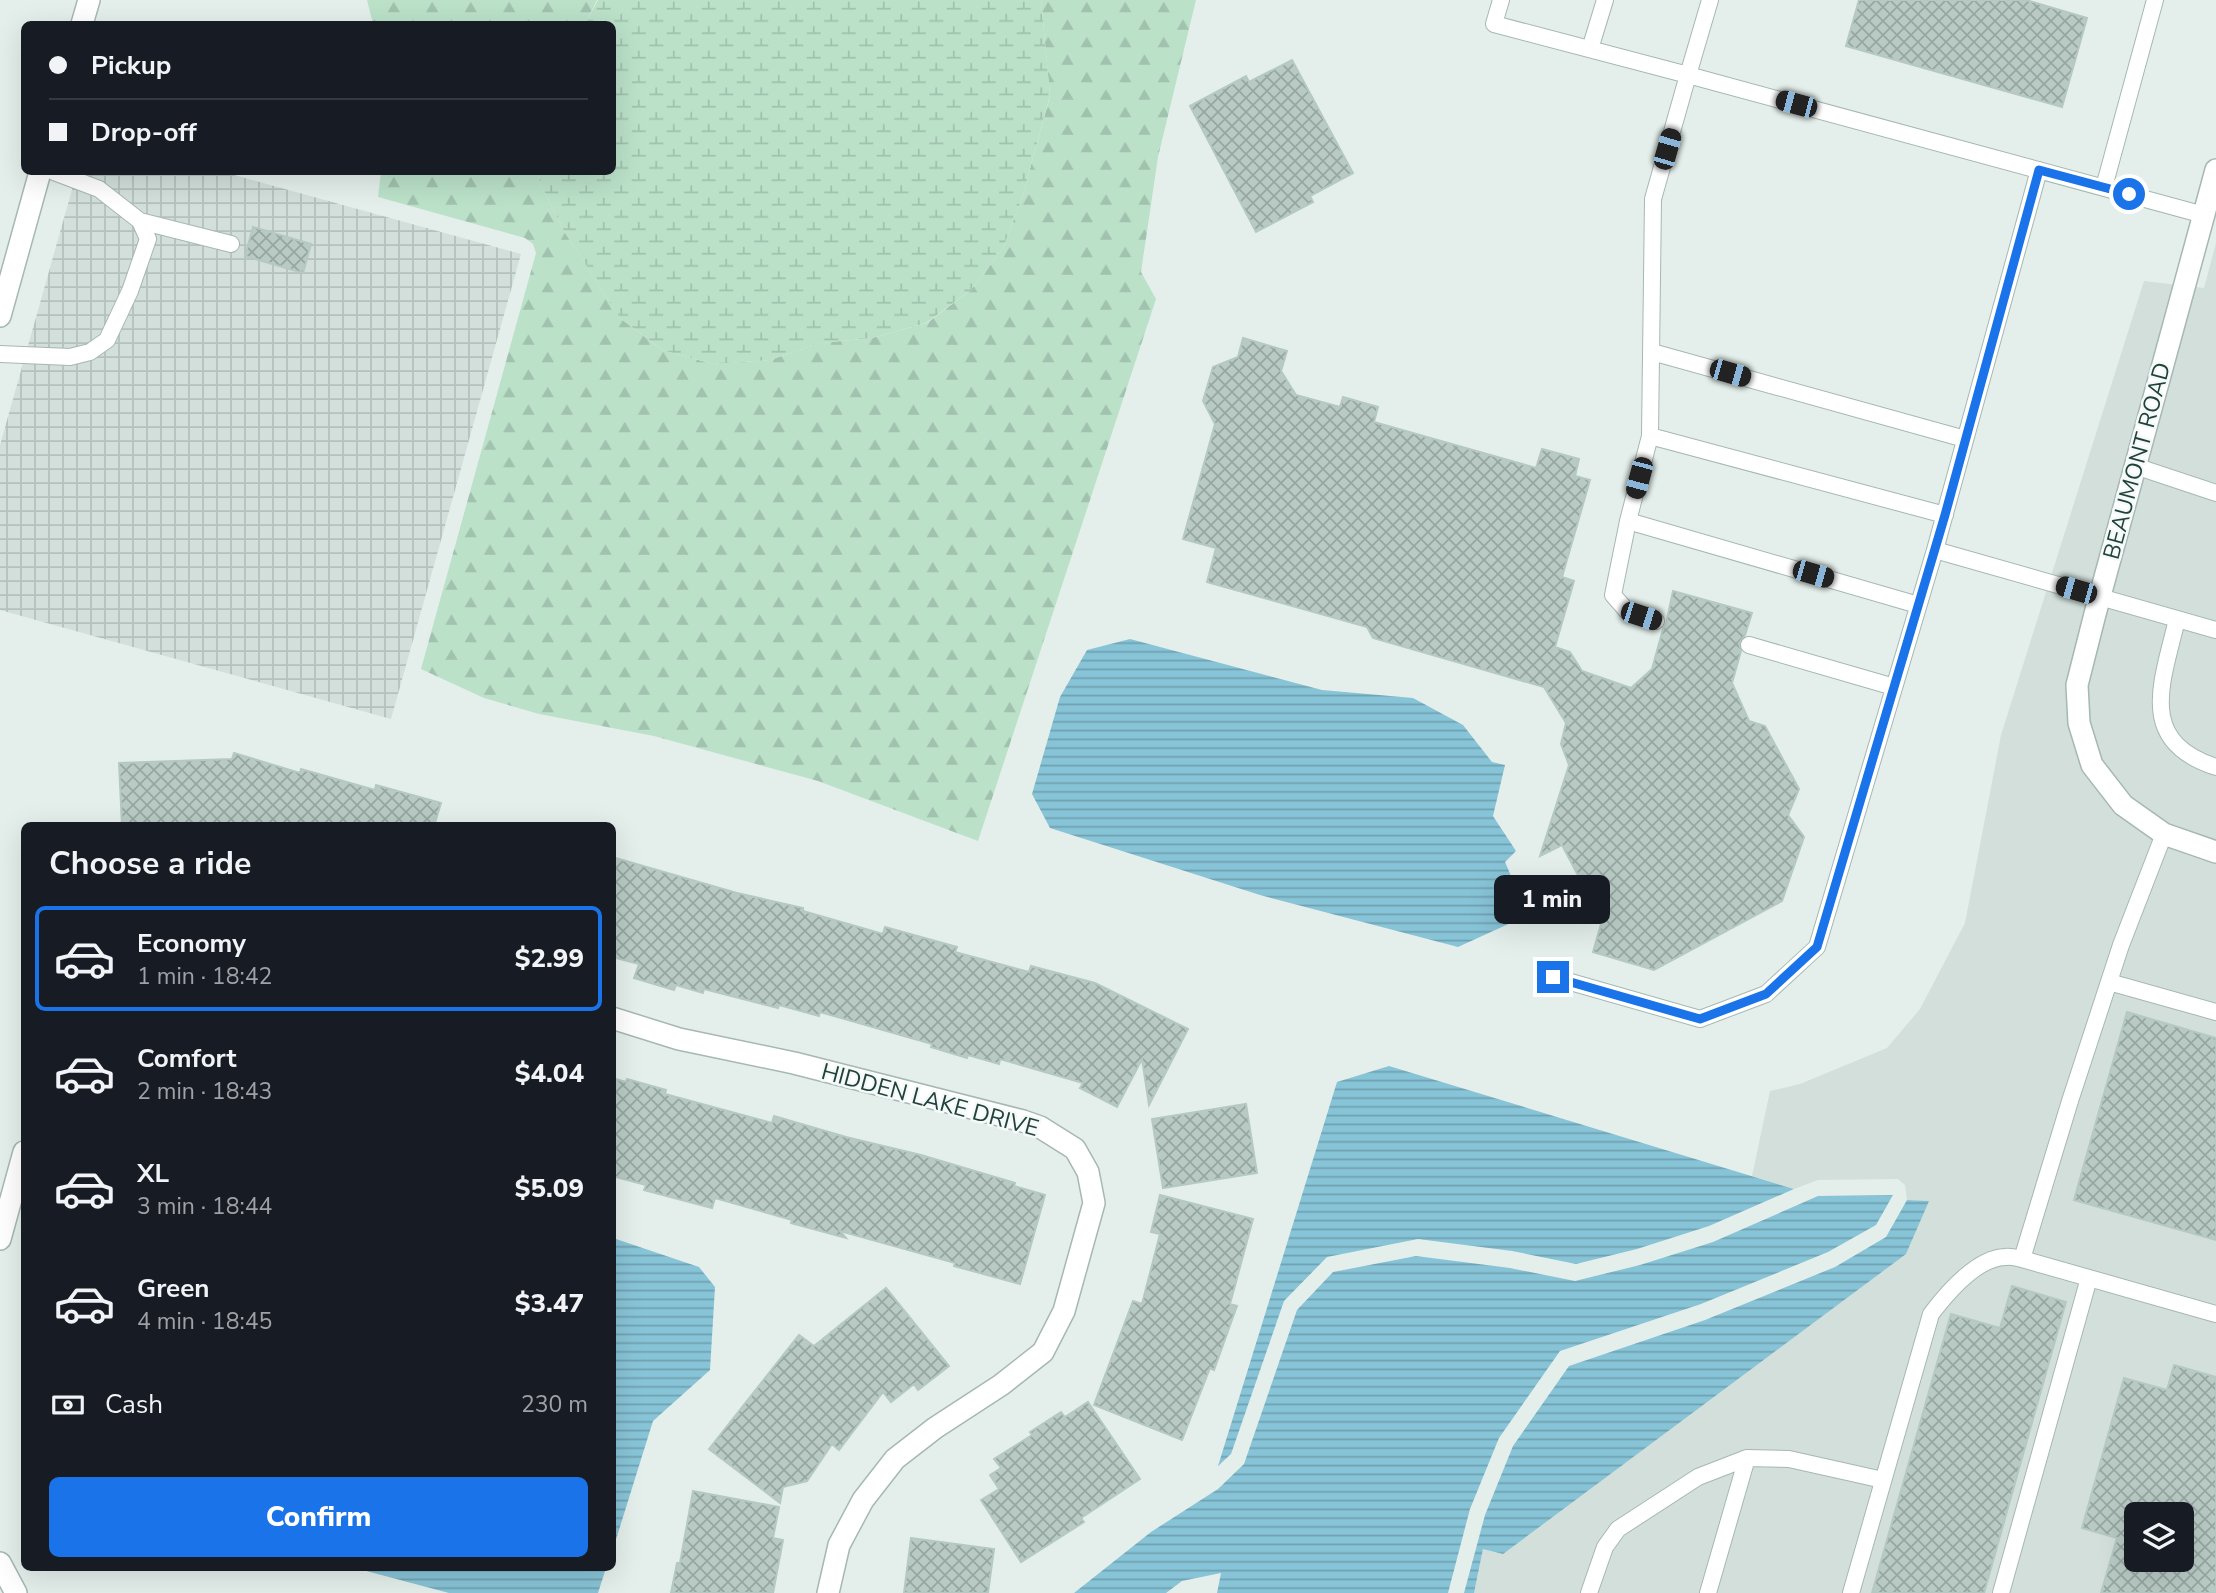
<!DOCTYPE html>
<meta charset="utf-8">
<style>
body{margin:0;font-family:"Nunito Sans",sans-serif;background:#20242c;color:#f1f3f6;height:100vh;display:flex;flex-direction:column;font-size:26px;white-space:nowrap}
*{box-sizing:border-box;margin:0}
p{font-size:23px;color:#9ea1a6}
.icon{flex:none;width:38px;height:38px;fill:none;stroke:currentColor;stroke-width:2;stroke-linecap:round;stroke-linejoin:round}
.map{position:relative;flex:1;overflow:hidden}
.details{position:absolute;left:21px;top:822px;width:595px;height:749px;display:flex;flex-direction:column;background:#171b24;border-radius:10px;box-shadow:0 7px 28px #0002}
.details>*{flex:none}
.hud{position:absolute;left:21px;top:21px;width:595px;height:154px;border-radius:10px;box-shadow:0 7px 28px #0002;display:grid;align-content:center;height:154px;padding:0 28px;background:#171b24}
.fabs{position:absolute;left:2124px;top:1502px;display:grid;gap:14px}
.fabs a{display:grid;place-items:center;width:70px;height:70px;border-radius:10px;background:#171b24;box-shadow:0 7px 28px #0002;font-size:35px}
.end{position:absolute;width:32px;height:32px;margin:-16px;border:9px solid #1a73e8;background:#fff;box-shadow:0 0 0 4px #fff}
.from{border-radius:50%}
.bubble{position:absolute;height:49px;border-radius:10px;background:#171b24;box-shadow:0 7px 28px #0002;font-size:23px;font-weight:800;line-height:49px;text-align:center}
.car{position:absolute;width:21px;height:42px;margin:-21px -10px;border-radius:9px;box-shadow:0 0 5px 2px #0007;background:linear-gradient(#222 24%,#8ab4d8 0 40%,#222 0 76%,#8ab4d8 0 86%,#222 0)}
.hud b{display:flex;align-items:center;gap:24px;height:66px;font-size:26px}
.hud b+b{border-top:2px solid #363941}
.hud i{width:18px;height:18px;background:#f1f3f6}
ul{padding:0;list-style:none}
li{display:flex;align-items:center;gap:21px;height:105px;margin:0 14px 10px;padding:0 14px;border:4px solid transparent;border-radius:10px}
li div{flex:1}
li b{display:block;font-size:26px}
li em{font-style:normal;font-weight:800}
li.active{border-color:#1a73e8}
li>.icon{width:63px;height:63px;stroke-width:1.5}
h2{padding:0 28px;font-size:32px;line-height:84px}
.pay{display:flex;align-items:center;gap:18px;height:77px;padding:0 28px;font-size:26px}
.pay p{margin-inline-start:auto}
.primary-button{display:flex;gap:14px;margin-top:auto;padding:14px 28px}
.primary-button a{flex:1;height:80px;border-radius:10px;background:#1a73e8;color:#fff;font-size:28px;font-weight:800;line-height:80px;text-align:center}
.map>svg:first-child{display:block}
</style>
<div class="map">
<svg width="2216" height="1593" viewBox="0 0 2216 1593">
<defs>
<pattern id="industrial-grid" width="8" height="8" patternUnits="userSpaceOnUse" patternTransform="scale(1.75)"><rect width="8" height="8" fill="#d2dfda"/><path d="M0 4h8M4 0v8" fill="none" stroke="#b4c1bc"/></pattern>
<pattern id="forest-firs" width="22" height="20" patternUnits="userSpaceOnUse" patternTransform="scale(1.75)"><rect width="22" height="20" fill="#bbe1c9"/><path d="M5 1l3.5 6h-7zM16 11l3.5 6h-7z" fill="#a0c2ae"/></pattern>
<pattern id="wetland-marsh" width="20" height="14" patternUnits="userSpaceOnUse" patternTransform="scale(1.75)"><rect width="20" height="14" fill="#bbe1c9"/><path d="M1 5h8M5 5V1M11 12h8M15 12V8" fill="none" stroke="#a0c2ae"/></pattern>
<pattern id="water-rules" width="6" height="5" patternUnits="userSpaceOnUse" patternTransform="scale(1.75)"><rect width="6" height="5" fill="#88c4d7"/><path d="M0 2.5h6" fill="none" stroke="#6fa1b0"/></pattern>
<pattern id="building-cross-hatch" width="8" height="8" patternUnits="userSpaceOnUse" patternTransform="scale(1.75)"><rect width="8" height="8" fill="#b9cac4"/><path d="M0 0l8 8M0 8l8-8" fill="none" stroke="#96a6a0"/></pattern>
</defs>
<rect width="100%" height="100%" fill="#e4efeb"/>
<path fill="#d2dfda" fill-rule="evenodd" d="M2216 243V1593H1474L1483 1549 1906 1254 1928 1201 1907 1200 1905 1185 1898 1179 1818 1180 1794 1189 1752 1176 1770 1091 1800 1084 1887 1048 1920 1009 1965 923 2001 735 2144 281 2204 288ZM2137 1514H2182V1559H2137Z"/>
<path fill="url(#industrial-grid)" d="M77 172H223L521 254 391 719 0 610V445Z"/>
<path fill="url(#forest-firs)" d="M367 0H597L585 24H373Z
M1041 0H1196L1158 157 1141 272 1156 299 978 841 818 781 654 736 539 714 484 698 421 669 536 253 533 244 525 238 378 197 381 172H537L541 185 564 231 620 318 662 350 713 364 770 360 820 343 872 338 927 323 971 290 1003 248 1022 198 1050 96Z"/>
<path fill="url(#wetland-marsh)" d="M598 0H1041L1050 95 1022 198 1003 248 971 290 926 323 872 338 820 343 770 360 713 364 662 350 620 318 564 231 541 185 537 172H612V24H585Z"/>
<path fill="url(#water-rules)" d="M1130 639 1322 690 1413 698 1463 725 1492 762 1505 765 1493 816 1516 851 1505 862 1528 915 1458 947 1260 895 1050 828 1032 794 1060 697 1087 650Z
M1389 1066 1794 1189 1709 1226 1637 1249 1576 1264 1512 1251 1418 1239 1327 1257 1284 1301 1231 1454 1218 1466 1337 1082Z
M1893 1195 1876 1225 1828 1252 1701 1304 1560 1351 1499 1438 1470 1509 1448 1593H1217L1221 1573 1182 1581 1166 1593H1074L1151 1532 1218 1489 1244 1464 1297 1310 1333 1272 1416 1256 1510 1268 1575 1281 1640 1265 1713 1242 1818 1196Z
M1907 1200 1929 1201 1906 1254 1503 1554 1483 1549 1474 1593H1464L1485 1515 1513 1446 1569 1366 1705 1320 1835 1267 1886 1237Z
M613 1238 699 1267 715 1287 710 1370 653 1421 613 1549Z
M355 1568H606L598 1593H449Z"/>
<path fill="url(#building-cross-hatch)" stroke="#b5c9c3" stroke-width="2" fill-rule="evenodd" d="M1859 0H2026L2087 18 2062 107 1846 46Z
M1292 60 1353 173 1310 196 1313 202 1256 232 1190 106 1246 76 1249 82Z
M253 227 311 244 303 273 245 256Z
M1243 338 1287 351 1281 371 1296 395 1340 407 1343 397 1378 407 1374 422 1536 468 1542 449 1579 459 1575 476 1590 480 1562 577 1574 581 1555 647 1570 652 1582 671 1631 688 1652 669 1663 629 1666 624 1673 591 1752 613 1745 635 1739 643 1741 651 1732 683 1749 721 1765 726 1799 789 1788 815 1804 837 1782 901 1654 970 1593 952 1607 903 1590 898 1562 845 1540 856 1569 765 1561 744 1566 723 1544 687 1373 638 1367 627 1207 582 1216 548 1183 539 1215 424 1203 401 1213 367 1238 357Z
M234 753 300 773 301 769 375 790 376 785 441 803 434 826H122L119 763 232 759Z
M612 857 737 893 803 908V911L883 934 885 927 957 947 955 952 1029 972 1031 966 1095 983 1188 1029 1149 1105 1142 1059 1117 1107 1080 1088 1083 1083 1000 1059 999 1064 968 1055 967 1058 931 1047 932 1044 820 1012 819 1016 779 1005 778 1008 704 989 703 993 676 985 674 990 634 978 639 964 612 957Z
M2127 1012 2216 1038V1240L2074 1200Z
M612 1078 626 1082 627 1079 666 1090 665 1094 772 1123 774 1116 846 1137 921 1155 1015 1183 1014 1186 1045 1195 1020 1284 954 1266 955 1263 840 1231 846 1238 791 1223 792 1220 715 1198 712 1208 644 1190 646 1185 612 1176Z
M1246 1104 1257 1173 1163 1188 1152 1119Z
M1160 1195 1253 1219 1230 1304 1237 1306 1214 1370 1210 1368 1182 1440 1094 1405 1133 1301 1142 1304 1160 1234 1151 1232Z
M2012 1286 2066 1302 1984 1593H1872L1951 1314 2000 1328Z
M886 1288 949 1366 918 1390 914 1384 891 1402 883 1392 839 1450 832 1444 807 1481 783 1487 780 1503 709 1449 799 1335 814 1346Z
M2174 1365 2216 1377V1593H2101L2117 1538 2082 1528 2124 1378 2167 1390ZM2137 1514H2182V1559H2137Z
M1088 1402 1140 1479 1081 1518 1084 1522 1021 1562 981 1500 999 1489 990 1475 1001 1468 994 1459 1032 1435 1030 1432 1061 1412 1065 1417Z
M693 1491 779 1507 773 1538 783 1540 773 1593H671L677 1563H680Z
M911 1538 994 1549 988 1593H904Z"/>
<g fill="none" stroke-linecap="round" stroke-linejoin="round">
<g stroke="#a6b8b3" stroke-width="18">
<path id="service" d="M1501 0 1494 24 1688 75 1710 0
M1590 49 1605 0
M2104 187 2155 0
M140 221 231 244
M1652 352 1965 439
M0 354 70 357 90 352 107 340 130 291 148 239 140 221 99 189 54 172
M1650 436 1945 515
M2135 466 2216 493
M1628 521 1613 595 1627 611 1656 621
M1935 550 2039 170
M1918 605 1628 521 1650 436 1653 199 1688 75 2204 215
M2177 619C2163 681 2135 741 2216 767
M1749 645 1894 687
M1553 977 1700 1019 1766 994 1817 947 1935 550 2216 630
M2109 982 2216 1012
M2022 1259 2070 1101 2121 945 2164 834
M1589 1593 1605 1547 1618 1529 1698 1477 1747 1458 1789 1459 1883 1480
M1708 1593 1747 1458
M1851 1593 1931 1314C1947 1293 1977 1258 2005 1257 2011 1256 2017 1258 2022 1259L2216 1314
M2001 1593 2089 1278"/>
</g>
<g stroke="#a6b8b3" stroke-width="24">
<path id="minor" d="M82 24 89 0
M2216 170 2095 614 2077 685 2079 723 2092 765 2123 805 2164 834 2216 852
M0 316 40 172
M612 1018 679 1039 794 1063 1023 1121 1040 1127 1075 1149 1088 1172 1094 1203 1064 1311 1043 1352 1001 1385 935 1428 895 1459 863 1500 839 1545 828 1593
M0 1239 24 1152
M0 1563 16 1593"/>
</g>
<use href="#service" stroke="#fff" stroke-width="16"/>
<use href="#minor" stroke="#fff" stroke-width="21"/>
</g>
<g fill="none" stroke-linecap="round" stroke-linejoin="round">
<path stroke="#1a73e8" stroke-width="9" d="M1553 977 1700 1019 1766 994 1817 947 1945 515 2039 170 2129 194"/>
</g>
<g text-anchor="middle" dominant-baseline="central" stroke-width="5" stroke-linejoin="round" paint-order="stroke">
<g font-size="23" fill="#21423c" stroke="#f5faf8">
<text transform="translate(2137 461) rotate(-75)">BEAUMONT ROAD</text>
<text transform="translate(930 1100) rotate(15)">HIDDEN LAKE DRIVE</text>
</g>
</g>
</svg>
<div class="fabs">
<a><svg class="icon" aria-label="layers" viewBox="0 0 24 24"><path d="M12 4l9 5-9 5-9-5zM3 14l9 5 9-5"/></svg></a>
</div>
<i class="end from" style="left:2129px;top:194px"></i>
<i class="end" style="left:1553px;top:977px"></i>
<div class="bubble" style="left:1494px;top:875px;width:116px">1 min</div>
<i class="car" style="left:1796px;top:104px;rotate:285deg"></i>
<i class="car" style="left:1667px;top:149px;rotate:16deg"></i>
<i class="car" style="left:1730px;top:373px;rotate:106deg"></i>
<i class="car" style="left:1639px;top:478px;rotate:195deg"></i>
<i class="car" style="left:1813px;top:574px;rotate:106deg"></i>
<i class="car" style="left:2076px;top:590px;rotate:286deg"></i>
<i class="car" style="left:1641px;top:616px;rotate:108deg"></i>
<div class="hud">
<b><i class="from"></i>Pickup</b>
<b><i></i>Drop-off</b>
</div>
<section class="details">
<h2>Choose a ride</h2>
<ul>
<li class="active"><svg class="icon" aria-label="car" viewBox="0 0 24 24"><path d="M5 17H2v-5l4-1 3-4h7l3 4 3 1v5h-3M9 17h6M6 11h13"/><circle cx="7" cy="17" r="2"/><circle cx="17" cy="17" r="2"/></svg><div><b>Economy</b><p>1 min · 18:42</p></div><em>$2.99</em></li>
<li><svg class="icon" aria-label="car" viewBox="0 0 24 24"><path d="M5 17H2v-5l4-1 3-4h7l3 4 3 1v5h-3M9 17h6M6 11h13"/><circle cx="7" cy="17" r="2"/><circle cx="17" cy="17" r="2"/></svg><div><b>Comfort</b><p>2 min · 18:43</p></div><em>$4.04</em></li>
<li><svg class="icon" aria-label="car" viewBox="0 0 24 24"><path d="M5 17H2v-5l4-1 3-4h7l3 4 3 1v5h-3M9 17h6M6 11h13"/><circle cx="7" cy="17" r="2"/><circle cx="17" cy="17" r="2"/></svg><div><b>XL</b><p>3 min · 18:44</p></div><em>$5.09</em></li>
<li><svg class="icon" aria-label="car" viewBox="0 0 24 24"><path d="M5 17H2v-5l4-1 3-4h7l3 4 3 1v5h-3M9 17h6M6 11h13"/><circle cx="7" cy="17" r="2"/><circle cx="17" cy="17" r="2"/></svg><div><b>Green</b><p>4 min · 18:45</p></div><em>$3.47</em></li>
</ul>
<div class="pay"><svg class="icon" aria-label="cash" viewBox="0 0 24 24"><path d="M3 7h18v10H3z"/><circle cx="12" cy="12" r="2"/></svg>Cash<p>230 m</p></div>
<div class="primary-button"><a>Confirm</a></div>
</section>
</div>
